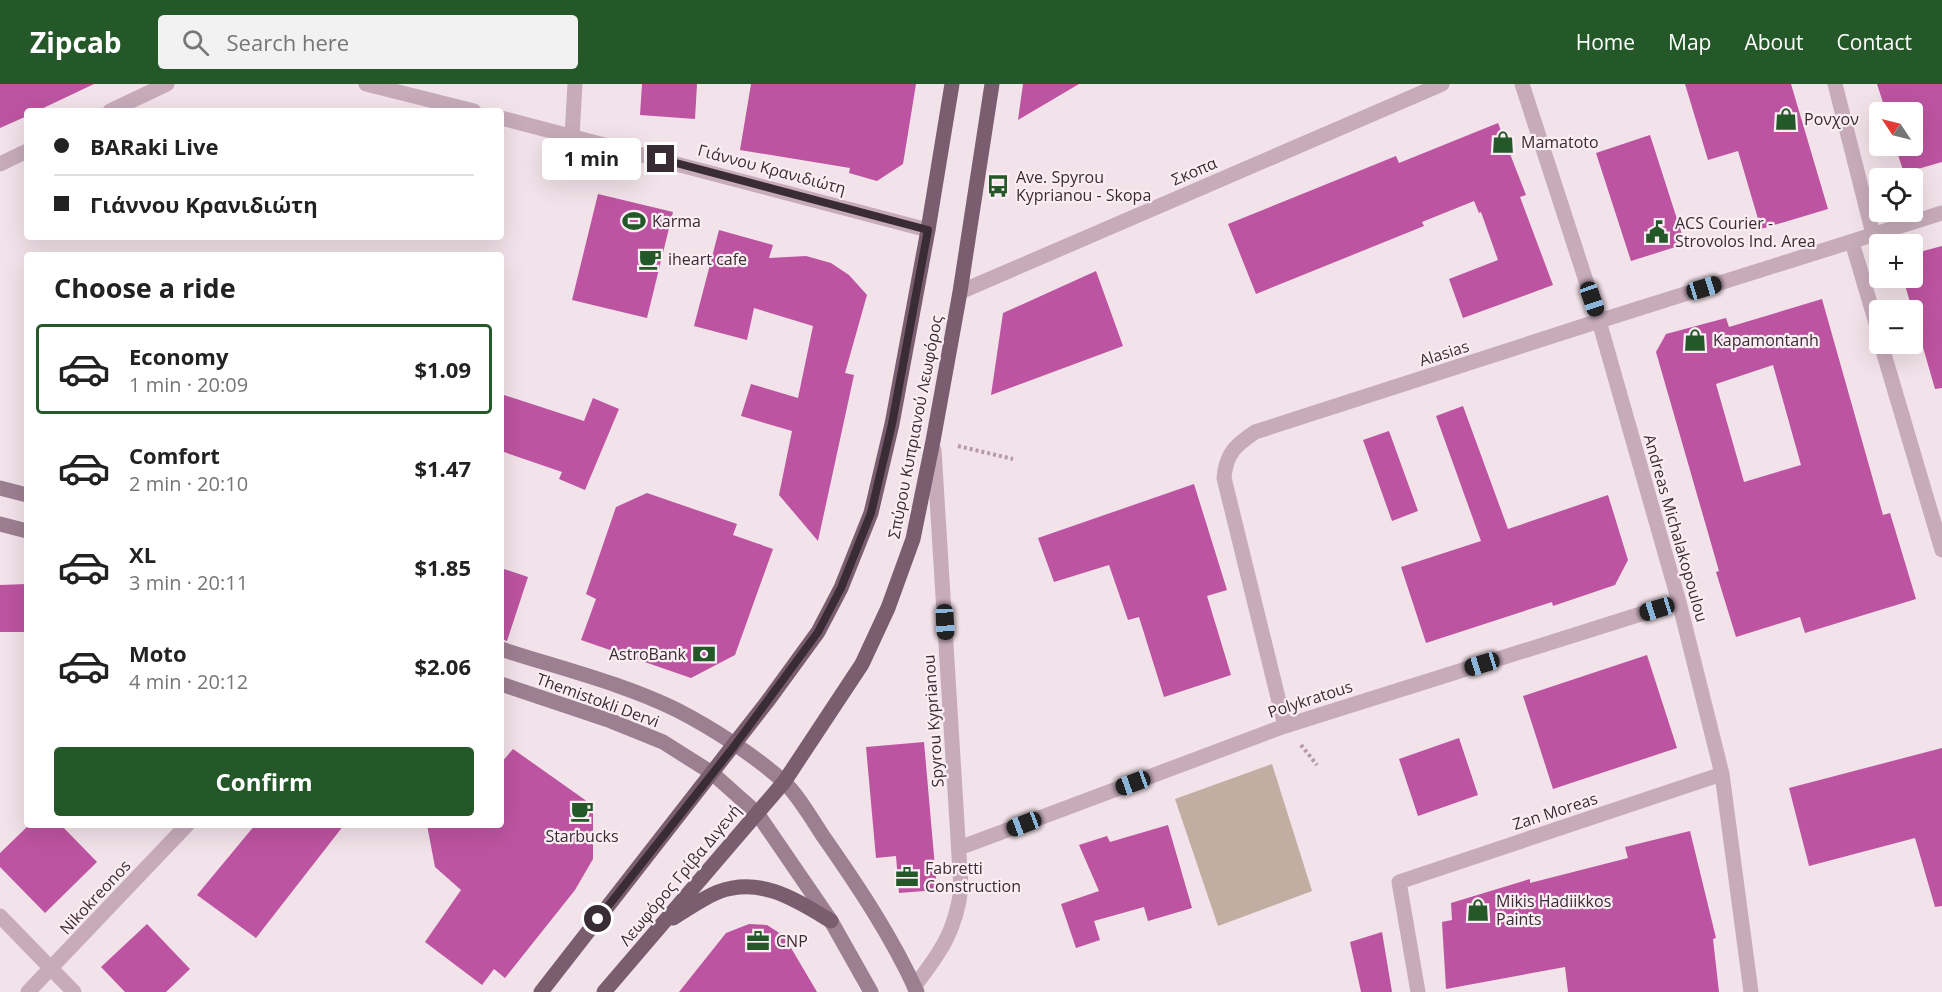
<!DOCTYPE html>
<meta charset="utf-8">
<style>
body{margin:0;font-family:"Open Sans",sans-serif;background:#f2f2f2;color:#222;height:100vh;display:flex;flex-direction:column;font-size:22px;white-space:nowrap}
*{box-sizing:border-box;margin:0}
p{font-size:20px;color:#767676}
.icon{flex:none;width:33px;height:33px;fill:none;stroke:currentColor;stroke-width:2;stroke-linecap:round;stroke-linejoin:round}
.map{position:relative;flex:1;overflow:hidden}
.sheet{position:absolute;left:24px;top:168px;width:480px;height:576px;display:flex;flex-direction:column;background:#fff;border-radius:6px;box-shadow:0 6px 24px #0002}
.sheet>*{flex:none}
.guide{position:absolute;left:24px;top:24px;width:480px;height:132px;border-radius:6px;box-shadow:0 6px 24px #0002;display:grid;align-content:center;height:132px;padding:0 30px;background:#fff}
.needle{width:39px;rotate:305deg}
.buttons{position:absolute;left:1869px;top:18px;display:grid;gap:12px}
.buttons a{display:grid;place-items:center;width:54px;height:54px;border-radius:6px;background:#fff;box-shadow:0 6px 24px #0002;font-size:30px}
.end{position:absolute;width:27px;height:27px;margin:-14px;border:8px solid #392c34;background:#fff;box-shadow:0 0 0 3px #fff}
.from{border-radius:50%}
.bubble{position:absolute;height:42px;border-radius:6px;background:#fff;box-shadow:0 6px 24px #0002;font-size:20px;font-weight:700;line-height:42px;text-align:center}
.car{position:absolute;width:18px;height:36px;margin:-18px -9px;border-radius:8px;box-shadow:0 0 4px 2px #0007;background:linear-gradient(#222 24%,#8ab4d8 0 40%,#222 0 76%,#8ab4d8 0 86%,#222 0)}
.guide b{display:flex;align-items:center;gap:21px;height:57px;font-size:22px}
.guide b+b{border-top:2px solid #e0e0e0}
.guide i{width:15px;height:15px;background:#222}
ul{padding:0;list-style:none}
li{display:flex;align-items:center;gap:18px;height:90px;margin:0 12px 9px;padding:0 18px;border:3px solid transparent;border-radius:6px}
li div{flex:1}
li b{display:block;font-size:22px}
li em{font-style:normal;font-weight:700}
li.selected{border-color:#245829}
li>.icon{width:54px;height:54px;stroke-width:1.5}
h2{padding:0 30px;font-size:27px;line-height:72px}
.primary-button{display:flex;gap:12px;margin-top:auto;padding:12px 30px}
.primary-button a{flex:1;height:69px;border-radius:6px;background:#245829;color:#fff;font-size:24px;font-weight:700;line-height:69px;text-align:center}
header{display:flex;align-items:center;gap:36px;box-sizing:border-box;height:84px;padding:0 30px;background:#245829;color:#fff}
header strong{font-size:28px}
nav{display:flex;gap:33px;margin-inline-start:auto;font-size:21px}
.search{width:420px;height:54px;background:#f2f2f2;display:flex;align-items:center;gap:15px;box-sizing:border-box;padding:0 21px;border-radius:6px;color:#767676;font-size:22px}
.map>svg:first-child{display:block}
</style>
<header>
<strong>Zipcab</strong>
<div class="search"><svg class="icon" aria-label="search" viewBox="0 0 24 24"><circle cx="10" cy="10" r="6"/><path d="M15 15l6 6"/></svg>Search here</div>
<nav><a>Home</a><a>Map</a><a>About</a><a>Contact</a></nav>
</header>
<div class="map">
<svg width="1942" height="908" viewBox="0 0 1942 908">
<rect width="100%" height="100%" fill="#f2e2e9"/>
<path fill="#c1ada2" d="M1272 680 1312 807 1218 842 1175 715Z"/>
<path fill="#bd54a1" fill-rule="evenodd" d="M0 0H94L37 27H27V32L0 44Z
M642 0H697L695 35 640 31Z
M751 0H916L903 80 877 97 849 89 850 84 740 66Z
M1023 0H1079L1018 36Z
M1685 0H1791L1828 125 1761 145 1738 67 1708 76Z
M1877 0H1942V78L1904 89 1895 62H1912V28H1886Z
M1498 39 1526 111 1520 113 1553 201 1463 234 1449 195 1498 176 1481 128 1479 129 1474 117 1422 138 1424 142 1256 210 1228 140 1396 72 1399 79Z
M1650 51 1685 160 1631 177 1596 69Z
M598 110 673 128 647 234 572 216Z
M719 146 773 161 769 174 806 172 831 179 849 191 867 211 845 289 854 291 818 457 779 411 792 347 741 332 751 300 798 314 813 242 754 224 747 256 694 242Z
M1942 162V304L1935 305 1903 194H1912V170Z
M1096 187 1123 262 991 311 1003 229Z
M1822 215 1883 431 1890 429 1916 515 1805 549 1800 533 1736 553 1716 488 1719 487 1656 268 1666 250 1726 234 1729 243ZM1773 281 1801 381 1744 398 1716 300Z
M501 310 584 337 593 314 619 325 585 406 559 395 562 388 501 367Z
M1463 322 1508 445 1608 411 1628 476 1615 501 1553 522 1552 518 1426 559 1401 483 1481 457 1436 332Z
M1389 347 1418 427 1392 437 1363 356Z
M1194 400 1227 506 1207 512 1231 591 1164 613 1139 533 1128 536 1109 481 1054 498 1038 454Z
M647 409 737 440 733 451 773 465 735 571 691 594 581 556 596 515 586 510 616 423Z
M501 484 528 493 507 557 501 555Z
M27 500V548H0V501Z
M1647 571 1677 664 1553 705 1523 612Z
M1459 654 1478 711 1418 732 1399 675Z
M924 658 937 806 899 809 896 772 876 774 866 663Z
M1942 664V822L1935 823 1915 754 1809 782 1789 704Z
M513 665 588 718 593 728V775L575 806 505 894 494 885 482 901 425 858 461 806 435 783 427 741H501V679Z
M29 741H61L97 778 45 829 0 783V769Z
M255 741H344L256 854 197 811Z
M1168 741 1192 824 1148 837 1144 823 1094 837 1100 856 1076 864 1061 820 1099 807 1079 761 1107 752 1110 758Z
M1690 747 1716 854 1713 855 1719 908H1568L1565 883 1446 905 1442 838 1452 836 1451 819 1530 795V799L1628 774 1625 763Z
M147 840 190 885 166 908H125L101 883Z
M749 840 767 841 784 852 817 908H679L726 849Z
M1382 848 1392 908H1361L1350 858Z"/>
<g fill="none" stroke-linecap="round" stroke-linejoin="round">
<path stroke="#b698a8" stroke-width="4" stroke-dasharray="3 3" stroke-linecap="butt" d="M958 362 1013 375
M1301 661 1317 681"/>
<path stroke="#c7abb9" stroke-width="15" d="M366 0 474 27
M1522 0 1599 237 1679 518 1722 690 1751 908
M1835 0 1873 150
M110 27 167 0
M501 34 928 146
M572 52 575 0
M0 80 27 67
M1852 158 1880 253
M960 208 1442 0
M1881 260 1942 466
M1285 642 1224 394C1226 369 1236 361 1255 348L1599 237 1942 129
M959 764 1285 642 1679 518
M0 832 74 908
M914 903C940 869 956 847 961 804L934 366
M28 908 187 741
M1418 908 1399 798 1722 690"/>
<path stroke="#9d7f92" stroke-width="15" d="M0 404 27 411
M0 440 27 447
M501 565C559 584 622 599 677 626 712 644 754 671 783 697 799 712 811 734 823 752 858 802 892 853 917 908
M501 600 611 637 663 658 712 689 757 729 831 837 871 908"/>
<path stroke="#7a5e70" stroke-width="15" d="M673 834C688 825 703 814 718 808 761 792 796 816 831 837
M541 908 767 618 818 548 841 504 871 429 892 340 928 146 952 0
M604 908 784 698 862 580 888 524 913 455 933 357 960 208 992 0"/>
</g>
<g fill="none" stroke-linecap="round" stroke-linejoin="round">
<path stroke="#392c34" stroke-width="8" d="M598 835 735 661 818 548 841 504 871 429 892 340 928 146 661 75"/>
</g>
<defs>
<g id="shop-bare" transform="scale(1.8)"><path d="M-5-2.5h2.3a2.7 3.5 0 0 1 5.4 0H5L5.5 6h-11ZM-1.5-2.5h3a1.5 2.3 0 0 0-3 0Z" fill="#245829" stroke="#faeef3" stroke-width="2.5" paint-order="stroke"/></g>
<g id="bus-bare" transform="scale(1.8)"><path d="M-5-6H5V4H4V6H2V4H-2V6H-4V4H-5ZM-3.5-4V0h7V-4ZM-3.5 1.2v1.5H-2V1.2ZM2 1.2v1.5H3.5V1.2Z" fill="#245829" stroke="#faeef3" stroke-width="2.5" paint-order="stroke"/></g>
<g id="stadium-bare" transform="scale(1.8)"><path d="M0-5a6.5 5 0 1 0 0 10a6.5 5 0 1 0 0-10ZM-3.5-1.8h7v3.6h-7Z" fill="#245829" stroke="#faeef3" stroke-width="2.5" paint-order="stroke"/></g>
<g id="civic-bare" transform="scale(1.8)"><path d="M-.6-6.5H3V-4.5H.6V-3L4-1V1h2V6H-6V1h2V-1L-.6-3ZM-1.2 2.5V6h2.4V2.5Z" fill="#245829" stroke="#faeef3" stroke-width="2.5" paint-order="stroke"/></g>
<g id="cafe-bare" transform="scale(1.8)"><path d="M-5.5-4.5H6V0H3Q3 3.5 0 3.5H-2.5Q-5.5 3.5-5.5 0ZM3-3.2v2h1.7v-2ZM-6 4.5H4V6H-6Z" fill="#245829" stroke="#faeef3" stroke-width="2.5" paint-order="stroke"/></g>
<g id="bank-bare" transform="scale(1.8)"><path d="M-6-4H6V4H-6ZM0-2.3a2.3 2.3 0 1 0 0 4.6a2.3 2.3 0 1 0 0-4.6Z" fill="#245829" stroke="#faeef3" stroke-width="2.5" paint-order="stroke"/></g>
<g id="office-bare" transform="scale(1.8)"><path d="M-6-3h4V-5.5h4V-3h4V5H-6ZM-1-4.5V-3h2v-1.5ZM-6 0V1H6V0Z" fill="#245829" stroke="#faeef3" stroke-width="2.5" paint-order="stroke"/></g>
</defs>
<g fill-rule="evenodd">
<use href="#shop-bare" x="1786" y="35"/>
<use href="#shop-bare" x="1503" y="58"/>
<use href="#bus-bare" x="998" y="102"/>
<use href="#stadium-bare" x="634" y="137"/>
<use href="#civic-bare" x="1657" y="148"/>
<use href="#cafe-bare" x="650" y="175"/>
<use href="#shop-bare" x="1695" y="256"/>
<use href="#bank-bare" x="704" y="570"/>
<use href="#cafe-bare" x="582" y="727"/>
<use href="#office-bare" x="907" y="793"/>
<use href="#shop-bare" x="1478" y="826"/>
<use href="#office-bare" x="758" y="857"/>
</g>
<g text-anchor="middle" dominant-baseline="central" stroke-width="4.5" stroke-linejoin="round" paint-order="stroke">
<g font-size="16" fill="#392c34" stroke="#faeef3" text-anchor="start">
<text x="1804" y="35">Ρονχον</text>
<text x="1521" y="58">Mamatoto</text>
<text x="1016" y="93">Ave. Spyrou<tspan x="1016" dy="18">Kyprianou - Skopa</tspan></text>
<text x="652" y="137">Karma</text>
<text x="1675" y="139">ACS Courier -<tspan x="1675" dy="18">Strovolos Ind. Area</tspan></text>
<text x="668" y="175">iheart cafe</text>
<text x="1713" y="256">Kapamontanh</text>
<text x="686" y="570" text-anchor="end">AstroBank</text>
<text x="582" y="752" text-anchor="middle">Starbucks</text>
<text x="925" y="784">Fabretti<tspan x="925" dy="18">Construction</tspan></text>
<text x="1496" y="817">Mikis Hadiikkos<tspan x="1496" dy="18">Paints</tspan></text>
<text x="776" y="857">CNP</text>
</g>
<g font-size="16" fill="#392c34" stroke="#faeef3">
<text transform="translate(772 85) rotate(15)">Γιάννου Κρανιδιώτη</text>
<text transform="translate(1194 87) rotate(-23)">Σκοπα</text>
<text transform="translate(1444 269) rotate(-18)">Alasias</text>
<text transform="translate(915 343) rotate(-79)">Σπύρου Κυπριανού Λεωφόρος</text>
<text transform="translate(1676 444) rotate(74)">Andreas Michalakopoulou</text>
<text transform="translate(1310 615) rotate(-18)">Polykratous</text>
<text transform="translate(598 616) rotate(20)">Themistokli Dervi</text>
<text transform="translate(933 637) rotate(-94)">Spyrou Kyprianou</text>
<text transform="translate(1555 727) rotate(-18)">Zan Moreas</text>
<text transform="translate(680 791) rotate(-50)">Λεωφόρος Γρίβα Διγενή</text>
<text transform="translate(95 813) rotate(-47)">Nikokreonos</text>
</g>
</g>
</svg>
<div class="buttons">
<a><svg class="needle" viewBox="-14 -14 28 28"><path d="M0-13l5 13h-10z" fill="#e53935"/><path d="M0 13l5-13h-10z" fill="#767676"/></svg></a>
<a><svg class="icon" aria-label="locate" viewBox="0 0 24 24"><circle cx="12" cy="12" r="6"/><path d="M12 2v4M12 18v4M2 12h4M18 12h4"/></svg></a>
<a>+</a>
<a>−</a>
</div>
<i class="end from" style="left:598px;top:835px"></i>
<i class="end" style="left:661px;top:75px"></i>
<div class="bubble" style="left:542px;top:54px;width:99px">1 min</div>
<i class="car" style="left:1704px;top:204px;rotate:73deg"></i>
<i class="car" style="left:1592px;top:215px;rotate:161deg"></i>
<i class="car" style="left:1657px;top:525px;rotate:253deg"></i>
<i class="car" style="left:945px;top:538px;rotate:177deg"></i>
<i class="car" style="left:1482px;top:580px;rotate:253deg"></i>
<i class="car" style="left:1133px;top:699px;rotate:250deg"></i>
<i class="car" style="left:1024px;top:740px;rotate:249deg"></i>
<div class="guide">
<b><i class="from"></i>BARaki Live</b>
<b><i></i>Γιάννου Κρανιδιώτη</b>
</div>
<section class="sheet">
<h2>Choose a ride</h2>
<ul>
<li class="selected"><svg class="icon" aria-label="car" viewBox="0 0 24 24"><path d="M5 17H2v-5l4-1 3-4h7l3 4 3 1v5h-3M9 17h6M6 11h13"/><circle cx="7" cy="17" r="2"/><circle cx="17" cy="17" r="2"/></svg><div><b>Economy</b><p>1 min · 20:09</p></div><em>$1.09</em></li>
<li><svg class="icon" aria-label="car" viewBox="0 0 24 24"><path d="M5 17H2v-5l4-1 3-4h7l3 4 3 1v5h-3M9 17h6M6 11h13"/><circle cx="7" cy="17" r="2"/><circle cx="17" cy="17" r="2"/></svg><div><b>Comfort</b><p>2 min · 20:10</p></div><em>$1.47</em></li>
<li><svg class="icon" aria-label="car" viewBox="0 0 24 24"><path d="M5 17H2v-5l4-1 3-4h7l3 4 3 1v5h-3M9 17h6M6 11h13"/><circle cx="7" cy="17" r="2"/><circle cx="17" cy="17" r="2"/></svg><div><b>XL</b><p>3 min · 20:11</p></div><em>$1.85</em></li>
<li><svg class="icon" aria-label="car" viewBox="0 0 24 24"><path d="M5 17H2v-5l4-1 3-4h7l3 4 3 1v5h-3M9 17h6M6 11h13"/><circle cx="7" cy="17" r="2"/><circle cx="17" cy="17" r="2"/></svg><div><b>Moto</b><p>4 min · 20:12</p></div><em>$2.06</em></li>
</ul>
<div class="primary-button"><a>Confirm</a></div>
</section>
</div>
